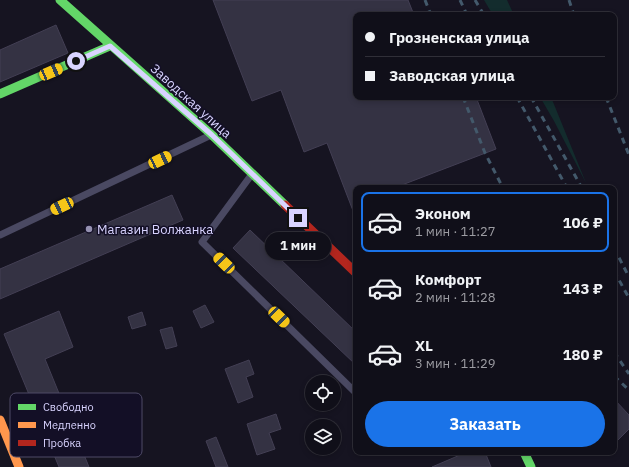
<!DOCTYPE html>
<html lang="ru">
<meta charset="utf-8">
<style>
body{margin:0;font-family:"IBM Plex Sans",sans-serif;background:#1e1d26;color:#f1f3f6;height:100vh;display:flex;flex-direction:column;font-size:15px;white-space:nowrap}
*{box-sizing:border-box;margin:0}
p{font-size:13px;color:#9c9ca2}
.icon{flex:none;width:22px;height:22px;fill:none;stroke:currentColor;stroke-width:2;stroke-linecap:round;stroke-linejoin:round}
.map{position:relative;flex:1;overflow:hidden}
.sheet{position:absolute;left:353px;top:185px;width:264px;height:270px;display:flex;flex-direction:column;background:#100f19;border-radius:8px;box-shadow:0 2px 6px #0003,0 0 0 1px #302f38}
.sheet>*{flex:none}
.banner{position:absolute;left:353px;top:12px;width:264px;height:88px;border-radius:8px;box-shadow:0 2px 6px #0003,0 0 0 1px #302f38;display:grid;align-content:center;height:88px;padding:0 12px;background:#100f19}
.tools{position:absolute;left:305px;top:375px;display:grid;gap:8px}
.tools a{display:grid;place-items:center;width:36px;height:36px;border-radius:50%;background:#100f19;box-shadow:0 2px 6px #0003,0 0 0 1px #302f38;font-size:20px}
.end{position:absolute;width:18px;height:18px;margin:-9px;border:5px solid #d9d4ff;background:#111;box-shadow:0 0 0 2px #111}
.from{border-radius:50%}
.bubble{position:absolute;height:28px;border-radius:14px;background:#100f19;box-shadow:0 2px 6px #0003,0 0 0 1px #302f38;font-size:13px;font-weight:700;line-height:28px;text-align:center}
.car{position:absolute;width:12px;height:24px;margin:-12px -6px;border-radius:5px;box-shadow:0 0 3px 1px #0007;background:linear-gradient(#f5c518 24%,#345 0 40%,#f5c518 0 76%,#345 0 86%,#f5c518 0)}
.banner b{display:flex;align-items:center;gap:14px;height:38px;font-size:15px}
.banner b+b{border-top:1px solid #302f38}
.banner i{width:10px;height:10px;background:#f1f3f6}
ul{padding:7px 0 0;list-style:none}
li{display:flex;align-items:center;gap:12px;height:60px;margin:0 8px 6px;padding:0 4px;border:2px solid transparent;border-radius:8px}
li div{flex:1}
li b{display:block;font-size:15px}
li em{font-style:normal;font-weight:700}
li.active{border-color:#1a73e8}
li>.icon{width:36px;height:36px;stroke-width:1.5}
.button{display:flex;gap:8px;margin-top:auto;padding:8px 12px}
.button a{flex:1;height:46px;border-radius:24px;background:#1a73e8;color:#fff;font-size:16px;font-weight:700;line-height:46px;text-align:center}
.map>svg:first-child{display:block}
</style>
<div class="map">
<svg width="629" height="467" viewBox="0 0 629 467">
<rect width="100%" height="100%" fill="#161421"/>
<path fill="#132c2d" d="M484 0H507L514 15H493Z
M540 97H551L586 183 554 121Z"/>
<path fill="#343243" stroke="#433f54" d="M213 0H408L414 15H356V97H476L496 149 394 188H356L355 216 327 143 304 152 281 90 252 101Z
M56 25 68 53 0 82V50Z
M172 195 183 220 0 299V269Z
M250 230 356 332V365L233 248Z
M205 305 214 322 201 328 193 311Z
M59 311 73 347 45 359 89 467H59L4 334Z
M142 312 146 325 132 329 128 317Z
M172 327 177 346 166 349 160 330Z
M249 360 254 374 246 377 253 397 238 403 225 369Z
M614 399 629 415V429L614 444Z
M276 414 281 429 269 433 275 449 257 455 247 424Z
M216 437 228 467H216L206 441Z
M467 452H485L491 467H432Z"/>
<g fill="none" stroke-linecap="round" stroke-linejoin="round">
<path stroke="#4a4962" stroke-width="7" d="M252 174 202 242 356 393
M0 235 211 135"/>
<path stroke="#63d668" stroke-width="9" d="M60 0 212 135 285 205
M0 94 110 46
M524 452 531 467"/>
<path stroke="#ff974d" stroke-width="9" d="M0 420 19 467"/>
<path stroke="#b3261e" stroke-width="9" d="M285 205 356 273"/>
<path stroke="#43596b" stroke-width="3" stroke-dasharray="6 5" stroke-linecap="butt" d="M425 0 431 15
M460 0 467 15
M475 0 484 15
M569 0 574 15
M463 97 485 153 503 188
M517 97 567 188
M531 97 582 188
M606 97 629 155
M614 248 629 277
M614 271 629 298
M614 352 629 374
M614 376 629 390"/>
</g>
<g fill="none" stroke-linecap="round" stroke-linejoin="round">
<path stroke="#d9d4ff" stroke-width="5" d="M76 61 110 46 212 135 298 218"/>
</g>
<circle fill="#9591b1" stroke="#130f26" stroke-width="1.5" cx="89" cy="229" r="4"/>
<g text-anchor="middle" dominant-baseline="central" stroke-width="3" stroke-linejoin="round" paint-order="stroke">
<g font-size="13" fill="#d9d4ff" stroke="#130f26">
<text transform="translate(191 101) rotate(42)">Заводская улица</text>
</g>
<g font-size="13" fill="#d9d4ff" stroke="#130f26" text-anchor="start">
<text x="97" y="229">Магазин Волжанка</text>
</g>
</g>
<rect x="10" y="393" width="132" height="64" rx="6" fill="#130f26" stroke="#4e4a67" stroke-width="1"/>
<rect x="18" y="404" width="18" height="6" fill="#63d668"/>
<rect x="18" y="422" width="18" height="6" fill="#ff974d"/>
<rect x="18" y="440" width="18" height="6" fill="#b3261e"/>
<g font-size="11" fill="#d9d4ff">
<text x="43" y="411">Свободно</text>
<text x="43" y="429">Медленно</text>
<text x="43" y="447">Пробка</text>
</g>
</svg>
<div class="tools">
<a><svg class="icon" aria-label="locate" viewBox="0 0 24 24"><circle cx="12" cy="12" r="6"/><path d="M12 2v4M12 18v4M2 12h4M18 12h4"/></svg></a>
<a><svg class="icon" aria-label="layers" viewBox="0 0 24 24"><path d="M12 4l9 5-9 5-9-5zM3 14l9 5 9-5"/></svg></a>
</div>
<i class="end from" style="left:76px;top:61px"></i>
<i class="end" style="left:298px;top:218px"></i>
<div class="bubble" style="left:265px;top:232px;width:66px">1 мин</div>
<i class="car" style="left:51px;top:72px;rotate:67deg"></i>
<i class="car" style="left:160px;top:160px;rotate:65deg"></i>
<i class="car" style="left:62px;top:206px;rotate:245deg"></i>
<i class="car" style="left:224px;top:263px;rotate:314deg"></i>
<i class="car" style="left:279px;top:317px;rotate:134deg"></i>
<div class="banner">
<b><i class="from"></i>Грозненская улица</b>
<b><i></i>Заводская улица</b>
</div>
<section class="sheet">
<ul>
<li class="active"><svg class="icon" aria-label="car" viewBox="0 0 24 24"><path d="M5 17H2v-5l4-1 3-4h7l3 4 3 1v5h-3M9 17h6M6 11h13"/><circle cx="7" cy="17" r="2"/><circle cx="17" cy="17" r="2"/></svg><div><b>Эконом</b><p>1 мин · 11:27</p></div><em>106 ₽</em></li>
<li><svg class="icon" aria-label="car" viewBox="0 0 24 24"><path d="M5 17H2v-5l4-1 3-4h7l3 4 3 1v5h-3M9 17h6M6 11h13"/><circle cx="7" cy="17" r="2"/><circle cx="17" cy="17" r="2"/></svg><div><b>Комфорт</b><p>2 мин · 11:28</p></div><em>143 ₽</em></li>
<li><svg class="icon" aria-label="car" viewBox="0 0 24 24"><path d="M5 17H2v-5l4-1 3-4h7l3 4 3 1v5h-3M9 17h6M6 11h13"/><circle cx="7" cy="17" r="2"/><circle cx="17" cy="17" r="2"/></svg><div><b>XL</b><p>3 мин · 11:29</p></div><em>180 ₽</em></li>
</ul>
<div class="button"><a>Заказать</a></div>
</section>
</div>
